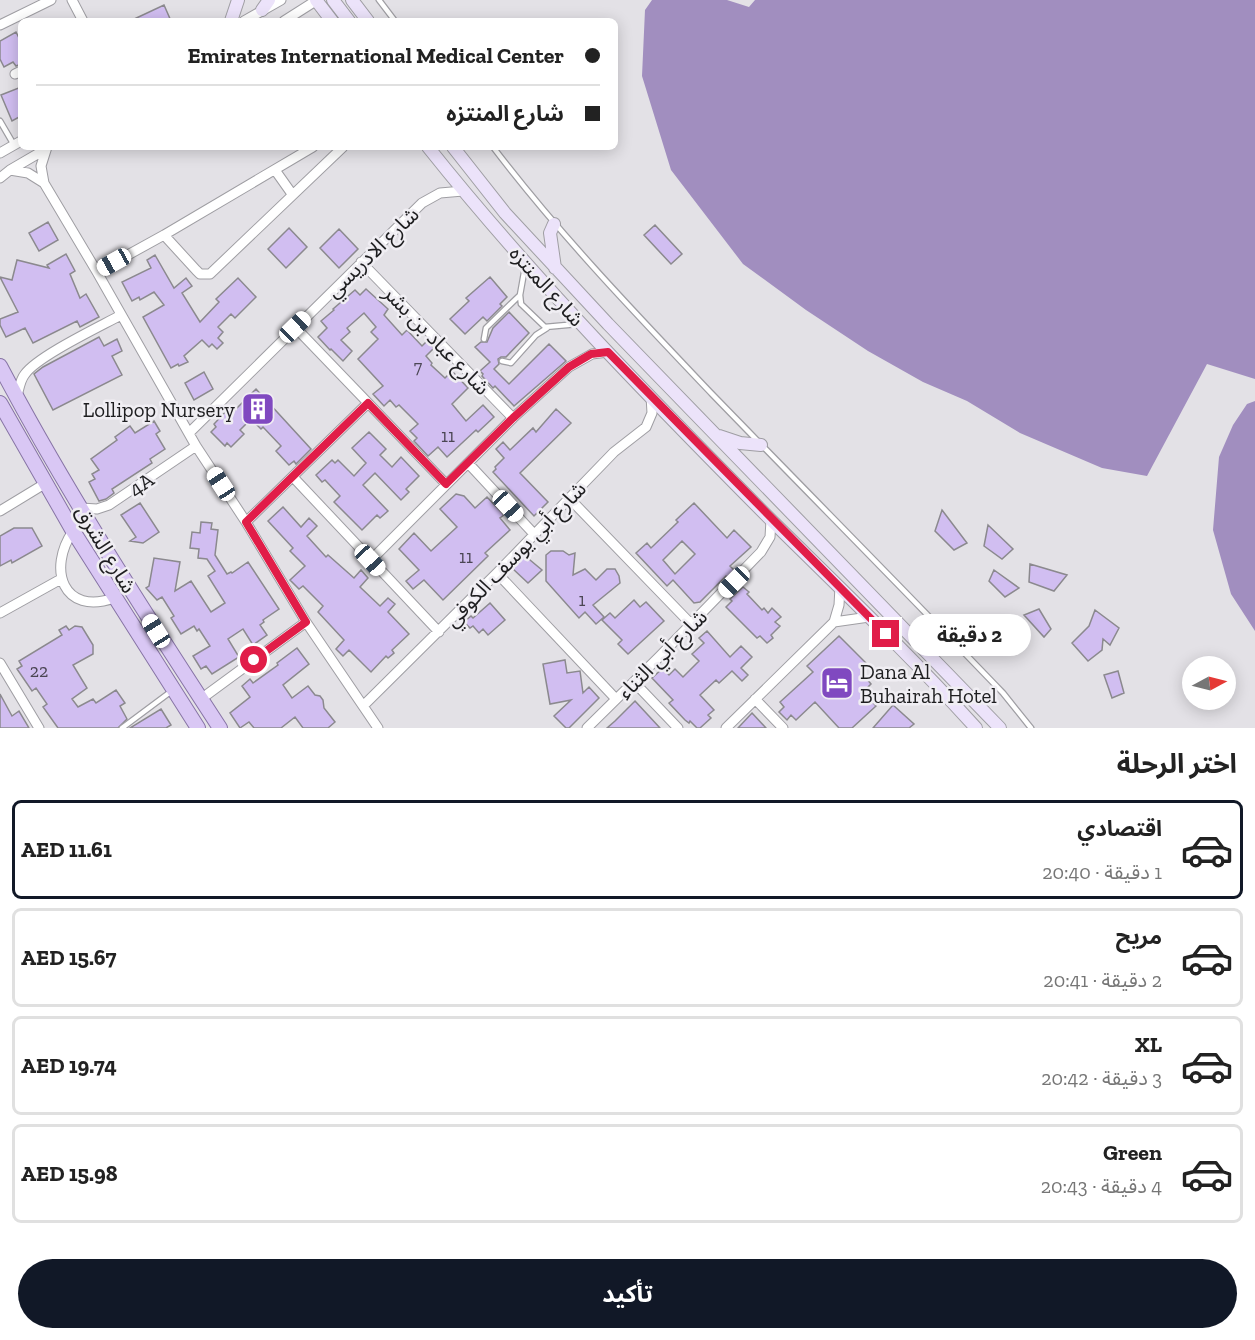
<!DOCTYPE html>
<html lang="ar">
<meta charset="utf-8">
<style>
body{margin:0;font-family:"Zilla Slab","Noto Sans Arabic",serif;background:#f2f2f2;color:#222;direction:rtl;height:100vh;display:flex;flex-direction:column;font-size:22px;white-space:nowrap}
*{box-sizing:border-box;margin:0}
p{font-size:20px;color:#767676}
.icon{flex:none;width:33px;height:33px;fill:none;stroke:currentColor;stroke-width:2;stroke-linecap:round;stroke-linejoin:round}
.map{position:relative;height:728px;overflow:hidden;direction:ltr}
.drawer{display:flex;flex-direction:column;background:#fff;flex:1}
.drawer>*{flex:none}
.top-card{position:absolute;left:18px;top:18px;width:600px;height:132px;border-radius:9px;box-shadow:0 3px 15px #0003;direction:rtl;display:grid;align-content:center;height:132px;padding:0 18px;background:#fff}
.needle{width:39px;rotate:83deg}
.tools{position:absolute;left:1182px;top:656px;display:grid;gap:12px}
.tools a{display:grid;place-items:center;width:54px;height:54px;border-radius:50%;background:#fff;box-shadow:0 3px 15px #0003;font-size:30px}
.end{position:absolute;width:27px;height:27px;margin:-14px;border:8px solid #e11d48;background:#fff;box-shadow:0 0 0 3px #fff}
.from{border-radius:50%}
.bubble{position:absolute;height:42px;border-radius:21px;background:#fff;box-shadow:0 3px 15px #0003;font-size:20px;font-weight:700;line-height:42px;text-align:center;direction:rtl}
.car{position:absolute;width:18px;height:36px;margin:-18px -9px;border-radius:8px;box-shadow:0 0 4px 2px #0007;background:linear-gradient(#fff 24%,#345 0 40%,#fff 0 76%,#345 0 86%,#fff 0)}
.top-card b{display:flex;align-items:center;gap:21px;height:57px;font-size:22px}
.top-card b+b{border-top:2px solid #e0e0e0}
.top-card i{width:15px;height:15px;background:#222}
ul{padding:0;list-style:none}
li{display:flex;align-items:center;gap:18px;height:99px;margin:0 12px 9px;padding:0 6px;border:3px solid #e0e0e0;border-radius:9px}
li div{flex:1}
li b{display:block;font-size:22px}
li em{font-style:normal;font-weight:700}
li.current{border-color:#111827}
li>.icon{width:54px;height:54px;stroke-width:1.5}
h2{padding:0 18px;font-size:27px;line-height:72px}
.action{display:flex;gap:12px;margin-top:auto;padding:12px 18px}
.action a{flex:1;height:69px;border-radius:36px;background:#111827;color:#fff;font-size:24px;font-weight:700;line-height:69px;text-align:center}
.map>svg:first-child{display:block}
</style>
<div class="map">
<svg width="1255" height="728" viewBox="0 0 1255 728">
<rect width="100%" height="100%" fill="#e3e1e6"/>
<path fill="#a18ebf" d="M652 0H727L749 7 755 0H1255V379L1207 364 1147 476 1102 468 1020 433 967 401 923 382 868 351 806 310 743 264 671 170 642 76 645 10Z
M1255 401V631L1231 594 1213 530 1219 457 1233 425 1247 404Z"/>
<path fill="#d1bef1" stroke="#8b898e" stroke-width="1.5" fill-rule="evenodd" d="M164 5 171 21H130Z
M16 32 21 42V64L16 66 13 62 4 67 0 59V41Z
M21 87V116L12 121 1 95Z
M48 222 58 240 39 251 29 233Z
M655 225 682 254 671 264 644 235Z
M289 228 307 247 286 268 268 249Z
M339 229 358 249 339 268 320 248Z
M66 254 75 271 70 274 80 298 86 294 99 317 80 327 77 321 33 343 25 328 6 337 0 325V319L18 312 0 277 12 280 17 260 49 268 47 265Z
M155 255 174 288 186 278 192 286 182 293 200 322 219 302 216 299 238 278 256 297 235 318 231 314 218 327 223 332 218 338 223 343 217 349 212 344 209 347 202 340 184 356 188 362 179 366 178 364 171 368 143 317 164 305 154 292 140 300 139 297 132 301 122 282 151 268 147 260Z
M490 277 507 297 500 304 502 306 487 321 483 317 465 334 450 319 469 301 466 298Z
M366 289 388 309 384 315 402 335 407 330 422 346 427 341 434 348 426 356 432 363 431 365 445 378 452 371 468 388 452 404 466 421 483 405 494 417 478 432 476 430 447 457 438 447 428 456 414 441 417 438 410 431 418 424 399 405 396 407 390 400 384 406 373 394 383 386 358 359 378 339 371 332 376 327 364 313 347 328 350 332 341 340 352 351 343 361 331 349 330 350 318 337 327 328 321 321 334 310 333 309 355 290 360 295Z
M509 312 529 333 506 357H501L498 359 499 364 494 369 509 384 549 344 566 361 514 406 495 386 493 388 482 376 483 374 480 371 490 362 475 347 481 342H487L493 328Z
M99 337 104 346 117 339 122 351 112 356 122 375 53 410 34 374 43 367Z
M204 372 213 389 194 400 185 383Z
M256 389 311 449 296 464 294 461 289 465 276 451 281 446 263 427 261 429 251 419 240 430 244 434 231 447 227 443 225 446 211 432 216 427 214 424 228 409 232 413Z
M556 409 571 423 520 473 548 502 534 516 493 472 496 469 495 467 504 458 496 449 503 442 510 450 533 428 536 432Z
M154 421 160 431 156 434 165 449 150 459 152 463 112 489 114 493 106 499 99 501 89 482 95 479 92 474 99 470 91 459 117 440 115 437 130 426 135 433Z
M369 432 386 449 380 455 392 467 401 457 419 476 406 489 409 492 401 500 375 473 363 485 388 511 380 518 377 515 362 530 334 502 340 496 325 480 322 482 316 475 332 460 335 463 338 460 354 476 366 463 352 448Z
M456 494 464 496 475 508 487 497 504 515 500 518 510 530 485 553 488 556 443 600 424 580 413 589 406 581 419 570 399 549 414 533 431 551 457 527 440 509Z
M140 503 159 532 143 543 130 541 136 537 121 515Z
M694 503 727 538 734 530 751 547 730 566 734 570 727 577 726 576 700 602 694 603 673 580 667 586 636 553 647 543 651 548 678 522 676 520ZM682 541 695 554 675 574 663 560Z
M283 507 301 527 309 518 317 526 307 536 326 557 328 555 354 578 361 570 368 578 360 587 380 606 388 598 395 604 388 612 409 634 392 650 394 653 388 658 386 656 371 672 349 650 343 656 336 649 344 640 318 612 323 606 303 586 299 589 290 580 305 566 290 551 293 548 268 521Z
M942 510 967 543 954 550 935 531Z
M201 522 212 523 211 529 218 530 215 555 227 574 231 572 232 573 248 562 279 609 263 620 264 622 260 625 267 635 253 645 243 629 228 639 239 657 212 674 206 666 201 669 193 656 210 646 199 629 197 631 194 626 181 634 171 618 174 616 162 597 157 600 146 588 149 586 154 558 180 562 175 591 191 581 211 612 225 603 208 576 215 571 207 559 198 558 199 549 190 548 192 532 200 533Z
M988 525 1013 549 1002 559 984 546Z
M14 528H32L42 546 12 563 11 560 0 566V536Z
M551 551H563L569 555 575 553 573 575 585 569 596 580 607 569H615L619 576 620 583 593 605 604 617 596 624 585 612 579 618 546 581V555Z
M524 555 542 570 528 583 512 568Z
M1030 564 1067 575 1054 591 1029 582Z
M994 570 1019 588 1005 597 989 581Z
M743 587 749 592 747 594 762 610 764 608 768 613 772 608 781 617 775 622 780 626 771 635 773 638 767 643 760 636 757 638 726 607 732 601 730 599Z
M634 600 640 607 646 602 664 621 628 654 618 644 622 640 602 620 610 613 615 618Z
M490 603 505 620 488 635 483 629 479 633 473 626 470 628 464 622 471 616 473 618Z
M1039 609 1051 629 1044 637 1024 615Z
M1095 610 1119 628 1110 645 1103 639 1102 650 1088 661 1072 643 1089 626Z
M66 626 69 630 75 626 82 627 93 645V654L73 665 87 688 72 699 78 707 93 699 96 703 116 690 125 703 120 706 127 719 118 728H58L43 707 47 704 36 688 32 691 17 669 22 666 19 661 62 635 59 630Z
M707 631 730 657 741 646 752 657 741 668 748 675 742 681 732 671 719 683 716 680 700 695 714 710 708 715 711 718 700 728H697L690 721 689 723 685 720 669 703 673 700 652 678 663 668 669 675 675 669 683 677 699 661 692 654 704 643 699 638Z
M839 636 867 664 861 672 871 684 863 692 876 706 852 728H839L815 702 796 720 791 715 787 720 779 712 784 707 780 702 813 672 807 666Z
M297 648 309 664 283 685 292 698 308 686 315 695 320 696 323 700 324 708 335 722 328 728H303L295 717 281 728H254L249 722 240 728 230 713 250 697 242 686 250 679 253 683 278 665 277 663Z
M565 660 567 673 580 671 583 693 589 687 599 698 569 728H566L554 716 571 700 550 704 543 664Z
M1118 671 1124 693 1112 698 1104 675Z
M0 694 12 716 19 711 29 728H0Z
M635 701 660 728H607L615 721Z
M893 705 914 724 909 728H873Z
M161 709 171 725 166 728H130Z
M752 713 766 728H738Z"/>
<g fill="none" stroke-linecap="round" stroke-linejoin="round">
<g stroke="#9f9ea3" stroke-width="7">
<path id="lane" d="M379 0 395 21
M0 121 14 145
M493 147C560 235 636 314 712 394 809 494 907 593 1003 693L1031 728
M525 267 520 295 521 304 545 327 578 324
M484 339 486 328 519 296
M502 361 511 363 536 335 547 328
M122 728 173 690"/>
</g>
<g stroke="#9f9ea3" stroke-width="11">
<path id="street" d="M72 0 83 21
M244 21 281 0
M284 21 317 0
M0 25 51 0
M15 74 21 71
M47 147 41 166 44 183 97 272 196 446 246 522 306 622 378 728
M0 153 21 141
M10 170 28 173 44 183
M275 170 292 194
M0 178 10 170 46 149
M164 235 196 270 200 274H210L343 147
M361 262 513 418
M97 272 164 235 313 147
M295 327 446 484
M17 396C19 389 20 380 25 374 38 356 99 327 121 315
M189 433 422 203 440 193 463 191
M468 463 534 534
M293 477 439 632
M569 498 691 624
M81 508 97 509 109 505 196 446
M0 511 46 483
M246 522 368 403
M73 531C47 569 63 616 114 598
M371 560 513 418 569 367 592 354 608 352
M497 573 616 699
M0 613 61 579
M834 622 869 617
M0 663 39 728
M634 682 678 728
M201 699 306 622
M755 699 783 728
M363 706 497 573 614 452 646 427 652 413 651 396
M587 728 659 657 761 552 770 537 771 520
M726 728 834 622 839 605 840 587"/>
</g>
<g stroke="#9f9ea3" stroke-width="14">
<path id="secondary" d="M316 0 332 21
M333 0 349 21
M352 0 368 21
M262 10 269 0
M231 21 238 0
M428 147C534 280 653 401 772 521 841 589 911 656 976 728
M453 147 505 213 608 324 1000 728
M554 224 550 233 555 268
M719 436 740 443 761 445"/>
</g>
<g stroke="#8774a5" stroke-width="16">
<path id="primary" d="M0 366C66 491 143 610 220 728
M0 403 73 531 198 728"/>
</g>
<use href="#lane" stroke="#fff" stroke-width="4.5"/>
<use href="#street" stroke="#fff" stroke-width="9"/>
<use href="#secondary" stroke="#ece3fa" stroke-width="12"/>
<use href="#primary" stroke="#d9c7f4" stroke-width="14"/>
</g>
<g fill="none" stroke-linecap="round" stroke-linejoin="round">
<path stroke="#e11d48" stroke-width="8" d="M254 660 306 622 246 522 368 403 446 484 513 418 569 367 591 354 608 352 886 634"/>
</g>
<defs>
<g id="building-square" transform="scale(1.725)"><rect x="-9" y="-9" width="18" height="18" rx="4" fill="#8049c0" stroke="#f0eef3"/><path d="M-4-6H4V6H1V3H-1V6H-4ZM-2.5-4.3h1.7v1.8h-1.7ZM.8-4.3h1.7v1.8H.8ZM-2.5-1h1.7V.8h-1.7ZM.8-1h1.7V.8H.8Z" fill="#fff"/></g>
<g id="hotel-square" transform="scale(1.725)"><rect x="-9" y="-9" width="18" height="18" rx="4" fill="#8049c0" stroke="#f0eef3"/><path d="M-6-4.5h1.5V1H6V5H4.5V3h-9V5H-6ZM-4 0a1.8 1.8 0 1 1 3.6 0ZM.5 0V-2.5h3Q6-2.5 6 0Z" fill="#fff"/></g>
</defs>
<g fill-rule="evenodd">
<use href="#building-square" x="258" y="409"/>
<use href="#hotel-square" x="837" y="683"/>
</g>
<g text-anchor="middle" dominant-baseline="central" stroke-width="5" stroke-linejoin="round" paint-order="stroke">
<g font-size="18" fill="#4b4654">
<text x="418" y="367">7</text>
<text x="448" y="436">11</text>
<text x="466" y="557">11</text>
<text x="582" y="600">1</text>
<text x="39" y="671">22</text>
</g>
<g font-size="21" fill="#1e1e20" stroke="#f0eef3">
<text transform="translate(372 252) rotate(-44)">شارع الادريسي</text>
<text transform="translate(547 286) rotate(48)">شارع المنتزه</text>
<text transform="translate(437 340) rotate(46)">شارع عباد بن بشر</text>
<text transform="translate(141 484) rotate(-34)">4A</text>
<text transform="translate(106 549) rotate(59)">شارع الشرق</text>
<text transform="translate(515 554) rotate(-46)">شارع أبي يوسف الكوفي</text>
<text transform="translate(662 654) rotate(-45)">شارع أبي الثناء</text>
</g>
<g font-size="21" fill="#1e1e20" stroke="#f0eef3" text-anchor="end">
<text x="235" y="409">Lollipop Nursery</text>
<text x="860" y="671" text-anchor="start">Dana Al<tspan x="860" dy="24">Buhairah Hotel</tspan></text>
</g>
</g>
</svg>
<div class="tools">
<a><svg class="needle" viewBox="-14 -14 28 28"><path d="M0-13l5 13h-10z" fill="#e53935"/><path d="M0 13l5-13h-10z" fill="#767676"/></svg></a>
</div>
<i class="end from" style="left:254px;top:660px"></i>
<i class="end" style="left:886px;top:634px"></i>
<div class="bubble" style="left:908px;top:614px;width:123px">2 دقيقة</div>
<i class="car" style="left:114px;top:262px;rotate:241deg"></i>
<i class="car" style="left:295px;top:327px;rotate:46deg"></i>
<i class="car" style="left:221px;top:484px;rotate:327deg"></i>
<i class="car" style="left:508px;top:506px;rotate:137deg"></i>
<i class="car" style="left:370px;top:560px;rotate:137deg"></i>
<i class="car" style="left:734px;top:582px;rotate:225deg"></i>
<i class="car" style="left:156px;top:631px;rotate:328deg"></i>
<div class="top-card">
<b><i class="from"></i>Emirates International Medical Center</b>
<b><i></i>شارع المنتزه</b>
</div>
</div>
<section class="drawer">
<h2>اختر الرحلة</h2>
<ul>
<li class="current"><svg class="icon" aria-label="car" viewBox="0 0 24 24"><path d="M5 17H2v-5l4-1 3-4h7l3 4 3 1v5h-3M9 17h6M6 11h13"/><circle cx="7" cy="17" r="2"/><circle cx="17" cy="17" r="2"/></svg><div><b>اقتصادي</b><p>1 دقيقة · 20:40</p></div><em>AED 11.61</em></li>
<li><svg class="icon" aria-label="car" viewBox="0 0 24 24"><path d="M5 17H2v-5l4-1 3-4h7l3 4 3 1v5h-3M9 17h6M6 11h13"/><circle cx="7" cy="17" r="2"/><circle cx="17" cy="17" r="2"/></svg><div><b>مريح</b><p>2 دقيقة · 20:41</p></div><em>AED 15.67</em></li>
<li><svg class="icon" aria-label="car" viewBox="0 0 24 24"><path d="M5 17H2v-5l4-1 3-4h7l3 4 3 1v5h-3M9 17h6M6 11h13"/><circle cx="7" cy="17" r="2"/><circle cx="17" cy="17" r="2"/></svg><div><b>XL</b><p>3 دقيقة · 20:42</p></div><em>AED 19.74</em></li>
<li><svg class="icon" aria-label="car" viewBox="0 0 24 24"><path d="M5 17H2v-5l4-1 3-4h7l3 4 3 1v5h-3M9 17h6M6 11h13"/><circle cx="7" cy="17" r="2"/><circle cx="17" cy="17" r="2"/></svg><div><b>Green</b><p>4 دقيقة · 20:43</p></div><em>AED 15.98</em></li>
</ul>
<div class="action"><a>تأكيد</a></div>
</section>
